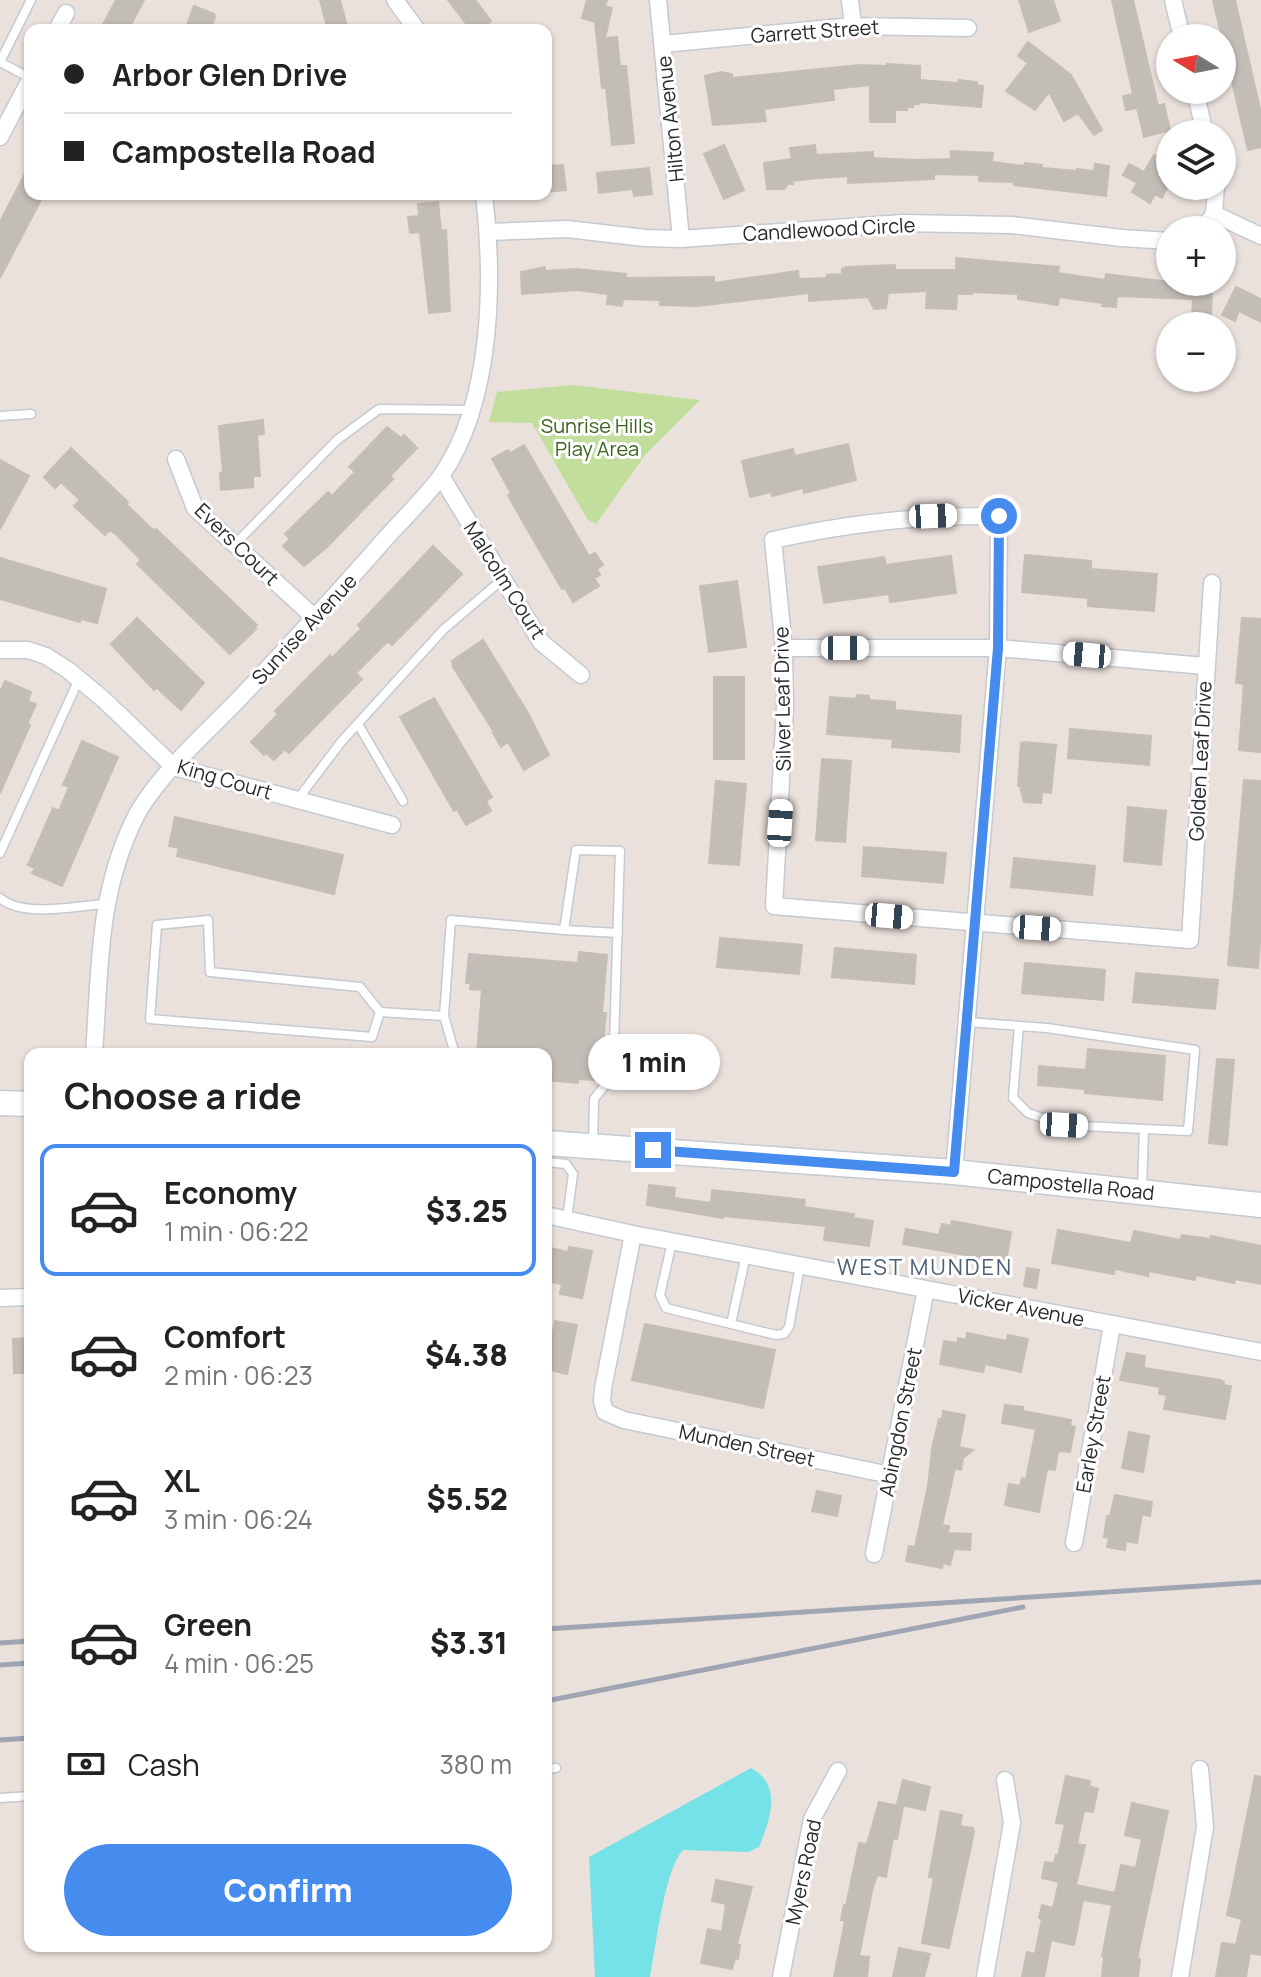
<!DOCTYPE html>
<meta charset="utf-8">
<style>
body{margin:0;font-family:Manrope,sans-serif;background:#f6f6f6;color:#222;height:100vh;display:flex;flex-direction:column;font-size:30px;white-space:nowrap}
*{box-sizing:border-box;margin:0}
p{font-size:26px;color:#767676}
.icon{flex:none;width:44px;height:44px;fill:none;stroke:currentColor;stroke-width:2;stroke-linecap:round;stroke-linejoin:round}
.map{position:relative;flex:1;overflow:hidden}
.side{position:absolute;left:24px;top:1048px;width:528px;height:904px;display:flex;flex-direction:column;background:#fff;border-radius:16px;box-shadow:0 2px 6px #0004}
.side>*{flex:none}
.banner{position:absolute;left:24px;top:24px;width:528px;height:176px;border-radius:16px;box-shadow:0 2px 6px #0004;display:grid;align-content:center;height:176px;padding:0 40px;background:#fff}
.needle{width:52px;rotate:280deg}
.buttons{position:absolute;left:1156px;top:24px;display:grid;gap:16px}
.buttons a{display:grid;place-items:center;width:80px;height:80px;border-radius:50%;background:#fff;box-shadow:0 2px 6px #0004;font-size:40px}
.end{position:absolute;width:36px;height:36px;margin:-18px;border:10px solid #468bee;background:#fff;box-shadow:0 0 0 4px #fff}
.from{border-radius:50%}
.bubble{position:absolute;height:56px;border-radius:28px;background:#fff;box-shadow:0 2px 6px #0004;font-size:26px;font-weight:800;line-height:56px;text-align:center}
.car{position:absolute;width:24px;height:48px;margin:-24px -12px;border-radius:10px;box-shadow:0 0 6px 2px #0007;background:linear-gradient(#fff 24%,#345 0 40%,#fff 0 76%,#345 0 86%,#fff 0)}
.banner b{display:flex;align-items:center;gap:28px;height:76px;font-size:30px}
.banner b+b{border-top:2px solid #e0e0e0}
.banner i{width:20px;height:20px;background:#222}
ul{padding:0;list-style:none}
li{display:flex;align-items:center;gap:24px;height:132px;margin:0 16px 12px;padding:0 24px;border:4px solid transparent;border-radius:16px}
li div{flex:1}
li b{display:block;font-size:30px}
li em{font-style:normal;font-weight:800}
li.current{border-color:#468bee}
li>.icon{width:72px;height:72px;stroke-width:1.5}
h2{padding:0 40px;font-size:36px;line-height:96px}
.pay{display:flex;align-items:center;gap:20px;height:88px;padding:0 40px;font-size:30px}
.pay p{margin-inline-start:auto}
.primary-button{display:flex;gap:16px;margin-top:auto;padding:16px 40px}
.primary-button a{flex:1;height:92px;border-radius:48px;background:#468bee;color:#fff;font-size:32px;font-weight:800;line-height:92px;text-align:center}
.map>svg:first-child{display:block}
</style>
<div class="map">
<svg width="1261" height="1977" viewBox="0 0 1261 1977">
<rect width="100%" height="100%" fill="#ebe1dc"/>
<path fill="#c1de9c" d="M573 385 700 400 645 455 596 524 587 519 532 423 489 422 497 392Z"/>
<path fill="#75e2e7" d="M751 1768C783 1785 770 1820 759 1847L748 1852 683 1850C664 1871 656 1947 650 1977H595L589 1857Z"/>
<path fill="#c3bdb8" stroke="#c6bdb6" stroke-width="2" d="M116 0H144L128 30H100Z
M320 0H340L348 30H328Z
M448 0H475L491 21 480 30H471Z
M587 0H607L605 6 612 8 605 38 617 37 620 66H626L634 143 612 145 606 88H602L595 22 582 18Z
M1019 0H1053L1060 21 1029 32Z
M1112 0H1133L1158 106 1164 104 1170 130 1144 137 1137 108 1126 110 1123 96 1133 94Z
M1213 0H1235L1261 113V147L1248 150Z
M194 6 214 14 215 17 210 30H185Z
M1028 42 1071 75 1102 130 1094 135 1078 113 1064 121 1049 92 1035 110 1006 91 1028 63 1018 56Z
M887 64 920 66V80L958 83 959 80 977 82 976 85 983 86 981 107 920 102 919 104H913V107H907V110H895V122H870V85L833 89 834 100 764 109 766 121 713 125 705 76 721 72 732 74V78L860 65 887 66Z
M724 145 744 190 724 199 704 154Z
M815 145 816 155 873 152V158L915 160 951 159V151L993 153 992 162 1024 166 1025 163 1042 165V168L1077 171V169L1094 171 1095 164 1109 166 1106 196 1014 185V182L979 181V175L934 174V179L848 183V176L818 178 792 181 793 184H788L784 189H767L764 163 792 159 790 148Z
M1154 155 1170 164V170L1162 183 1168 186 1162 198 1155 194 1150 203 1132 192 1137 183 1123 175 1129 164 1144 172Z
M30 164V194H44L0 278V222Z
M563 165 566 190 546 192V166Z
M649 168 652 194 634 196 633 189 599 193 597 173Z
M438 202 441 231 446 230 450 311 429 313 420 232 410 233 408 217 419 216 418 204Z
M956 258 1059 267 1058 273 1105 280 1106 274 1170 282H1212L1211 319 1192 318 1193 299 1117 296 1116 307 1102 306 1103 303 1059 297 1058 305 1018 299V294L972 292V294H957L956 309 926 308 927 291 888 293 886 308 874 309 868 297 809 301V293L697 306 660 305V300L623 299 622 306 607 304 608 294 577 290 522 294 521 272 545 267V271L576 269 626 274 625 278 714 277V283L798 271 799 279 827 278V275L842 274V269L846 267 895 265V270H956Z
M1236 287 1261 299V322L1239 311 1235 321 1222 315Z
M263 420 264 434 257 435 260 476H253V487L221 490 220 473H223L219 426Z
M387 427 401 438 404 435 417 448 390 476 393 479 327 547 304 566 283 546 290 539 285 534 328 492 332 496 355 472 349 467Z
M848 444 856 480 804 493 803 488 772 496 771 492 750 497 742 461 793 449 795 456Z
M524 445 589 556 595 553 603 565 597 569 600 575 594 578 599 586 573 602 565 588 562 589 523 522 508 495 511 493 492 459 508 450 510 453Z
M71 448 128 502 126 504 154 531 156 529 257 625 254 628 256 629 230 654 137 564 141 560 118 536 110 530 105 535 74 506 80 500 61 482 55 488 44 477Z
M0 460 29 476 0 529Z
M433 546 462 574 392 645 388 641 356 673 362 679 289 753 285 749 274 760 266 753 264 755 251 742 278 714 275 711 330 655 332 658 361 629 358 625Z
M1025 555 1091 561V569L1157 574 1154 611 1088 606V598L1022 592Z
M951 556 956 593 890 602 889 594 824 603 818 567 884 557 886 565Z
M0 558 106 589 97 623 81 619 80 622 0 599Z
M737 581 746 647 709 652 700 586Z
M137 618 204 683 181 710 157 688 154 690 111 644Z
M1242 618 1261 619V752L1239 750 1244 684 1236 683Z
M483 640 528 713 549 755 524 770 508 742 501 747 493 733 494 732 453 667 452 661Z
M714 677H744V759H714Z
M5 681 31 692 28 701 36 704 27 724 30 725 0 793V692Z
M857 695 869 696V700L895 702V710L961 716 959 752 892 747 893 739 827 734 830 697 856 699Z
M434 698 492 797 486 801 491 811 466 825 457 809 454 811 400 717Z
M1070 729 1151 736 1149 765 1068 758Z
M82 741 118 757 62 886 32 873 35 868 28 865 53 808 59 811 69 787 63 785Z
M1024 742 1056 745 1051 793 1042 792 1041 803 1024 802 1020 786H1018L1021 743Z
M822 759 851 761 845 842 816 840Z
M1244 780 1261 781V930L1258 968 1228 965Z
M716 781 746 784 739 865 709 863Z
M1128 807 1166 811 1161 865 1124 861Z
M175 817 343 855 334 894 177 856 179 848 169 846Z
M864 847 946 853 943 883 862 876Z
M1014 858 1095 866 1092 895 1011 887Z
M720 938 802 945 799 974 717 967Z
M835 948 916 955 914 984 832 977Z
M579 952 607 955 602 1013H606L601 1064 598 1063 596 1080 578 1079V1083L546 1080V1054H477L482 990 470 989 471 983H466L469 954 578 963Z
M1025 963 1105 970 1103 1000 1022 993Z
M1136 973 1218 980 1215 1009 1133 1002Z
M1088 1049 1165 1056 1162 1100 1085 1093V1089L1038 1085 1039 1066 1086 1070Z
M1217 1059 1234 1060 1227 1145 1209 1143Z
M649 1185 675 1188 674 1198 711 1203 712 1190 805 1200 804 1207 854 1214 853 1218 873 1221 869 1246 824 1240 826 1226 723 1216V1218L647 1205Z
M952 1221 1011 1232 1006 1262 903 1244 906 1229 939 1235 942 1224 951 1226Z
M1058 1230 1131 1243 1134 1231 1180 1240 1182 1235 1210 1239 1211 1236 1261 1246V1284L1235 1279 1234 1283 1196 1275 1195 1280 1149 1271 1148 1276 1115 1269 1114 1274 1052 1263Z
M546 1247 568 1252 569 1247 592 1251 582 1298 560 1294 562 1284 546 1281Z
M1027 1268 1039 1270 1036 1288 1024 1286Z
M555 1321 577 1325 567 1374 546 1369Z
M645 1324 775 1350 763 1408 632 1380Z
M967 1333 1007 1341 1008 1335 1028 1339 1021 1372 985 1364 983 1372 940 1364 944 1341 957 1343 958 1338 966 1340Z
M30 1338V1373H14L13 1339Z
M1127 1353 1145 1356 1144 1368 1220 1380 1224 1382 1223 1385 1231 1386 1225 1419 1164 1409 1167 1395 1159 1394 1160 1387 1120 1380Z
M1005 1405 1023 1407V1411L1071 1420 1070 1426 1075 1427 1070 1452 1058 1451 1055 1470 1047 1469 1039 1512 1005 1505 1009 1484 1020 1486 1022 1478 1026 1479 1036 1429 1002 1423Z
M943 1411 965 1415 959 1447 973 1450 963 1458 961 1470 955 1468 942 1525 949 1526 948 1533 971 1534 970 1550 954 1549 950 1565 943 1563 942 1568 906 1561 909 1546 915 1547 928 1486 932 1449 939 1419H942Z
M1129 1432 1149 1436 1143 1472 1122 1468Z
M817 1491 841 1496 837 1516 812 1511Z
M1115 1495 1152 1502 1150 1516 1142 1514 1137 1543 1126 1541 1125 1550 1107 1547 1109 1538 1104 1537 1107 1516H1110Z
M1066 1776 1090 1781 1089 1786 1098 1789 1093 1812 1084 1811 1077 1844 1085 1845 1076 1885 1115 1893 1121 1865 1136 1868 1142 1839 1125 1835 1132 1803 1168 1811 1137 1959H1140L1138 1977H1102L1104 1956H1102L1112 1905 1083 1900 1074 1945 1051 1940 1044 1977H1022L1027 1952 1035 1954 1042 1919 1039 1918 1042 1905 1053 1908 1059 1882 1042 1878 1045 1862 1054 1863 1056 1855 1058 1856 1065 1824 1056 1823Z
M1255 1776 1261 1777V1955L1250 1953 1246 1977H1216L1222 1943 1236 1945 1242 1919 1227 1915Z
M903 1780 930 1787 925 1810 897 1804Z
M879 1802 903 1807 897 1839 893 1838 886 1877 877 1875 872 1891 859 1956 869 1957 867 1977H834L845 1921 841 1920 844 1905 846 1906 859 1843 867 1844Z
M941 1811 962 1815 960 1826 973 1828 974 1832 949 1948 922 1943 934 1878 929 1877Z
M716 1880 752 1887 737 1944 740 1945 738 1959 735 1958 732 1969 701 1963 708 1929 722 1932 726 1904 712 1901Z
M899 1948 930 1954 924 1977H893Z"/>
<g fill="none" stroke-linecap="round" stroke-linejoin="round">
<g stroke="#c4cad2" stroke-width="11">
<path id="lane" d="M0 62 31 0
M0 62 30 78
M0 416 31 414
M235 544 337 440 379 409 471 410
M358 724 403 801
M298 799 341 742 444 629 503 579
M0 853 79 679
M0 898C23 918 76 906 105 904
M564 930 618 933
M380 1012 360 987 210 972 208 920 157 925 150 1019 372 1037 380 1012 444 1016
M967 1022 1047 1028 1195 1050 1188 1131 1144 1129 1142 1191
M1019 1026 1013 1098 1028 1113 1064 1125 1144 1129
M455 1054 444 1016 451 920 564 930 576 850 620 851 613 1075 594 1099 593 1145
M546 1162 566 1164 573 1174 567 1219
M672 1242 660 1295 666 1308 776 1335 784 1334 789 1327 800 1266
M731 1324 746 1255
M546 1769 556 1768
M0 1798 30 1796"/>
</g>
<g stroke="#c4cad2" stroke-width="19">
<path id="street" d="M395 0 417 30
M658 0 681 239
M850 0 853 26
M1173 0 1182 38
M57 30 66 13
M663 44 853 26 968 28
M1195 90 1205 134
M0 137 30 80
M1214 214 1261 236
M1202 230 1214 214 1216 186
M488 232 567 229 645 238 681 239 903 223 1012 225 1122 238 1170 241
M176 459 195 508 315 618
M441 476 541 642 581 675
M784 648H998L1205 666
M0 650H28L46 656 68 670 103 699 174 767 392 825
M94 1054C100 971 97 895 135 818 156 777 206 733 238 700 288 647 337 594 385 539 403 519 425 498 441 476 493 401 494 281 484 194
M954 1172 998 648 999 516C922 515 848 523 773 540L784 648 785 708 774 906 1190 940 1212 583
M546 1215 633 1234 1261 1352
M633 1234 603 1389 602 1401 605 1412 624 1420 890 1475
M0 1298 30 1297
M1074 1543 1112 1325
M874 1554 926 1289
M781 1977 812 1819 838 1771
M985 1977 1012 1823 1005 1780
M1180 1977 1205 1827 1200 1769"/>
</g>
<g stroke="#c4cad2" stroke-width="27">
<path id="secondary" d="M0 1103 30 1104
M546 1143 954 1172 1261 1205"/>
</g>
<use href="#lane" stroke="#fff" stroke-width="8"/>
<use href="#street" stroke="#fff" stroke-width="16"/>
<use href="#secondary" stroke="#fff" stroke-width="24"/>
<path stroke="#9fa6b3" stroke-width="5" d="M546 1629 1261 1582
M0 1643 30 1641
M0 1665 30 1663
M546 1701 1023 1607
M0 1740 30 1738"/>
</g>
<g fill="none" stroke-linecap="round" stroke-linejoin="round">
<path stroke="#468bee" stroke-width="10" d="M653 1150 954 1172 998 648 999 516"/>
</g>
<g text-anchor="middle" dominant-baseline="central" stroke-width="6" stroke-linejoin="round" paint-order="stroke">
<g font-size="20" fill="#292929" stroke="#fff">
<text transform="translate(815 31) rotate(-4)">Garrett Street</text>
<text transform="translate(670 119) rotate(-96)">Hilton Avenue</text>
<text transform="translate(829 229) rotate(-3)">Candlewood Circle</text>
<text transform="translate(237 544) rotate(44)">Evers Court</text>
<text transform="translate(505 580) rotate(58)">Malcolm Court</text>
<text transform="translate(304 629) rotate(-47)">Sunrise Avenue</text>
<text transform="translate(782 699) rotate(-91)">Silver Leaf Drive</text>
<text transform="translate(1200 761) rotate(-87)">Golden Leaf Drive</text>
<text transform="translate(225 779) rotate(16)">King Court</text>
<text transform="translate(1071 1184) rotate(6)">Campostella Road</text>
<text transform="translate(1021 1307) rotate(11)">Vicker Avenue</text>
<text transform="translate(900 1422) rotate(-79)">Abingdon Street</text>
<text transform="translate(1093 1434) rotate(-80)">Earley Street</text>
<text transform="translate(747 1445) rotate(12)">Munden Street</text>
<text transform="translate(803 1872) rotate(-78)">Myers Road</text>
</g>
<g font-size="20" fill="#3b621e" stroke="#fff">
<text x="597" y="425">Sunrise Hills<tspan x="597" dy="23">Play Area</tspan></text>
</g>
<g font-size="22" letter-spacing="2" fill="#4d5e77" stroke="#fff">
<text x="925" y="1267">WEST MUNDEN</text>
</g>
</g>
</svg>
<div class="buttons">
<a><svg class="needle" viewBox="-14 -14 28 28"><path d="M0-13l5 13h-10z" fill="#e53935"/><path d="M0 13l5-13h-10z" fill="#767676"/></svg></a>
<a><svg class="icon" aria-label="layers" viewBox="0 0 24 24"><path d="M12 4l9 5-9 5-9-5zM3 14l9 5 9-5"/></svg></a>
<a>+</a>
<a>−</a>
</div>
<i class="end from" style="left:999px;top:516px"></i>
<i class="end" style="left:653px;top:1150px"></i>
<div class="bubble" style="left:588px;top:1034px;width:132px">1 min</div>
<i class="car" style="left:933px;top:516px;rotate:88deg"></i>
<i class="car" style="left:845px;top:648px;rotate:90deg"></i>
<i class="car" style="left:1087px;top:655px;rotate:275deg"></i>
<i class="car" style="left:780px;top:823px;rotate:4deg"></i>
<i class="car" style="left:889px;top:916px;rotate:95deg"></i>
<i class="car" style="left:1037px;top:928px;rotate:94deg"></i>
<i class="car" style="left:1064px;top:1125px;rotate:93deg"></i>
<div class="banner">
<b><i class="from"></i>Arbor Glen Drive</b>
<b><i></i>Campostella Road</b>
</div>
<section class="side">
<h2>Choose a ride</h2>
<ul>
<li class="current"><svg class="icon" aria-label="car" viewBox="0 0 24 24"><path d="M5 17H2v-5l4-1 3-4h7l3 4 3 1v5h-3M9 17h6M6 11h13"/><circle cx="7" cy="17" r="2"/><circle cx="17" cy="17" r="2"/></svg><div><b>Economy</b><p>1 min · 06:22</p></div><em>$3.25</em></li>
<li><svg class="icon" aria-label="car" viewBox="0 0 24 24"><path d="M5 17H2v-5l4-1 3-4h7l3 4 3 1v5h-3M9 17h6M6 11h13"/><circle cx="7" cy="17" r="2"/><circle cx="17" cy="17" r="2"/></svg><div><b>Comfort</b><p>2 min · 06:23</p></div><em>$4.38</em></li>
<li><svg class="icon" aria-label="car" viewBox="0 0 24 24"><path d="M5 17H2v-5l4-1 3-4h7l3 4 3 1v5h-3M9 17h6M6 11h13"/><circle cx="7" cy="17" r="2"/><circle cx="17" cy="17" r="2"/></svg><div><b>XL</b><p>3 min · 06:24</p></div><em>$5.52</em></li>
<li><svg class="icon" aria-label="car" viewBox="0 0 24 24"><path d="M5 17H2v-5l4-1 3-4h7l3 4 3 1v5h-3M9 17h6M6 11h13"/><circle cx="7" cy="17" r="2"/><circle cx="17" cy="17" r="2"/></svg><div><b>Green</b><p>4 min · 06:25</p></div><em>$3.31</em></li>
</ul>
<div class="pay"><svg class="icon" aria-label="cash" viewBox="0 0 24 24"><path d="M3 7h18v10H3z"/><circle cx="12" cy="12" r="2"/></svg>Cash<p>380 m</p></div>
<div class="primary-button"><a>Confirm</a></div>
</section>
</div>
